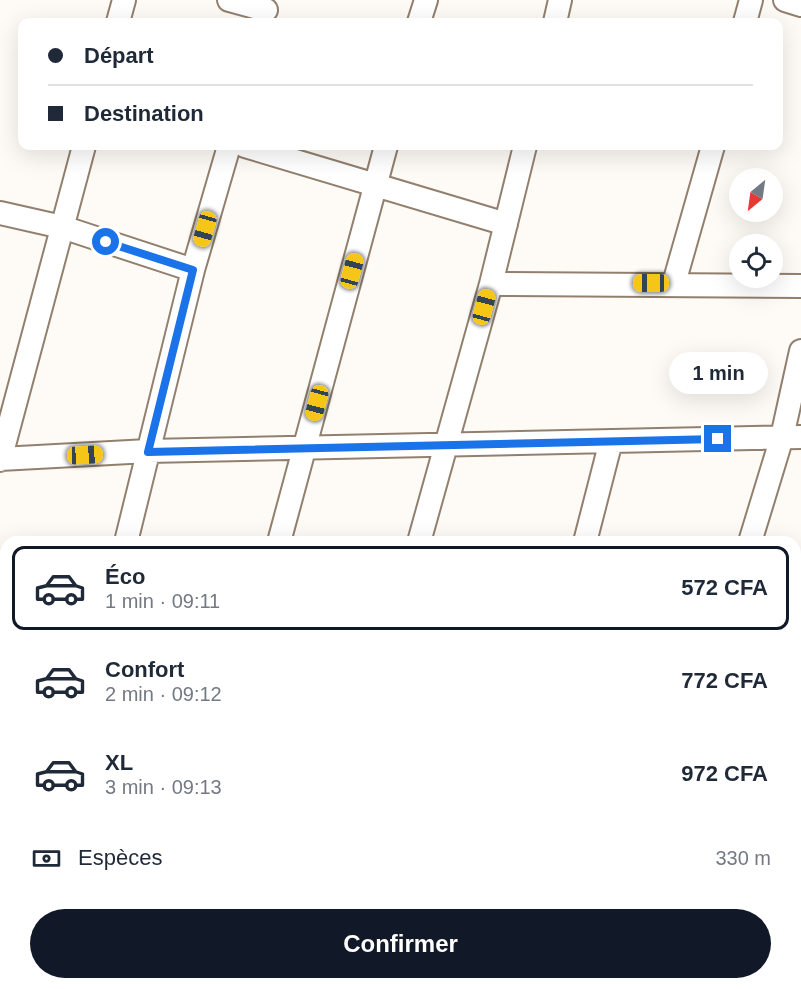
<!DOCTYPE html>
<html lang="fr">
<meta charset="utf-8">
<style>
body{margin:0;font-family:Helvetica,sans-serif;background:#f2f2f3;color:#1f2937;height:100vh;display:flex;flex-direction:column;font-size:22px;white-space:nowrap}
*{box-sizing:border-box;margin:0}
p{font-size:20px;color:#747a83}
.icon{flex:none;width:33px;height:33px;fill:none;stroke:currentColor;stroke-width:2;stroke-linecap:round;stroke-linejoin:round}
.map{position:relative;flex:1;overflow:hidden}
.panel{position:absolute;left:0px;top:536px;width:801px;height:454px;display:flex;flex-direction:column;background:#fff;border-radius:18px 18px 0 0;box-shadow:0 6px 24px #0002}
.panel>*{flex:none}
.top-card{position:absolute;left:18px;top:18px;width:765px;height:132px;border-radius:12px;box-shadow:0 6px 24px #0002;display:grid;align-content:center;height:132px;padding:0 30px;background:#fff}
.needle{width:39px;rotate:209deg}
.tools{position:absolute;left:729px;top:168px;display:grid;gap:12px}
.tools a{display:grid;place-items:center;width:54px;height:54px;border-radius:50%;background:#fff;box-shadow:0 6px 24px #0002;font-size:30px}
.end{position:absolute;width:27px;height:27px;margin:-14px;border:8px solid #1a73e8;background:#fff;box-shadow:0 0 0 3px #fff}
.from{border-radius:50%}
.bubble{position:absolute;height:42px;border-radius:21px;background:#fff;box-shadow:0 6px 24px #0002;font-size:20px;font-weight:600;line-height:42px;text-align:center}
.car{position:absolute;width:18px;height:36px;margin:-18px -9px;border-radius:8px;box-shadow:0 0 4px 2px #0007;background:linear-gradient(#f5c518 24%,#345 0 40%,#f5c518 0 76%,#345 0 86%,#f5c518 0)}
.top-card b{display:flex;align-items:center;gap:21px;height:57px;font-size:22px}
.top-card b+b{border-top:2px solid #e0e1e3}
.top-card i{width:15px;height:15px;background:#1f2937}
ul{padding:10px 0 0;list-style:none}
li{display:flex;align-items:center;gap:18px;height:84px;margin:0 12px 9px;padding:0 18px;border:3px solid transparent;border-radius:12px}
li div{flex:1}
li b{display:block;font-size:22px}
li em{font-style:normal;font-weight:600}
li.selected{border-color:#111827}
li>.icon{width:54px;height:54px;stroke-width:1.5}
.pay{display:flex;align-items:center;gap:15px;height:66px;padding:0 30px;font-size:22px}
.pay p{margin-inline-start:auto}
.button{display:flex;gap:12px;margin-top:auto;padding:12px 30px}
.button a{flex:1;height:69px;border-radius:36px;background:#111827;color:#fff;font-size:24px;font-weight:600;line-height:69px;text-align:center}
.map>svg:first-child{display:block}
</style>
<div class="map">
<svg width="801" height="989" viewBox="0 0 801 989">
<rect width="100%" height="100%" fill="#fefaf6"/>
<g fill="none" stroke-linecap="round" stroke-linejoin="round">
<g stroke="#92806f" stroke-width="26">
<path id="minor" d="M229 0 266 10
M785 0 801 5
M118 22 124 0
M419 22 426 0
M555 22 560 0
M745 22 751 0
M245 146 506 224
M0 213 62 227 193 270
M674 283 713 146
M491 284 801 286
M0 459 148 451 801 437
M0 460 84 146
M126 542 193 270 229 146
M279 542 386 146
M419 542 491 284 525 146
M585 542 611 441
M750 542 782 437 801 351
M795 668 801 669
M795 820 801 822
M0 879 6 881
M795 971 801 949
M615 984 631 987
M12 989 13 984
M157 989 158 984
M295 989 296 984"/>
</g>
<use href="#minor" stroke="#fff" stroke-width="22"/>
</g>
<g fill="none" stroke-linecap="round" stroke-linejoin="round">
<path stroke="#1a73e8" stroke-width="8" d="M106 242 193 270 148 452 718 439"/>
</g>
</svg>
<div class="tools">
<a><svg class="needle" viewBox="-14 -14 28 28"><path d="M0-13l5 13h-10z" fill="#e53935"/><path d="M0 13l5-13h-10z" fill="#747a83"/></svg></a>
<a><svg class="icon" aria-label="locate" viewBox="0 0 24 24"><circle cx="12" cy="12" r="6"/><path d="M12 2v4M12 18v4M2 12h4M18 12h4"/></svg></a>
</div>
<i class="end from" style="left:106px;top:242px"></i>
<i class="end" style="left:718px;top:439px"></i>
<div class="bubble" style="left:669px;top:352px;width:99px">1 min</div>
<i class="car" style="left:205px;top:229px;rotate:196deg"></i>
<i class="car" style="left:352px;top:271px;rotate:15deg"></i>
<i class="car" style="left:651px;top:283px;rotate:270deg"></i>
<i class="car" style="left:484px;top:307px;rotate:15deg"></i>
<i class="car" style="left:317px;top:403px;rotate:195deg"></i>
<i class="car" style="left:85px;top:455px;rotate:87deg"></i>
<div class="top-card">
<b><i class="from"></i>Départ</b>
<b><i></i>Destination</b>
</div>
<section class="panel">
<ul>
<li class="selected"><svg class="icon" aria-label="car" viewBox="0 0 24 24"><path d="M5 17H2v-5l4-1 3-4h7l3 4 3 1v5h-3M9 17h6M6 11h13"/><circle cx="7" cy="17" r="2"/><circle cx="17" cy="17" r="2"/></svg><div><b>Éco</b><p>1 min · 09:11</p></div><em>572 CFA</em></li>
<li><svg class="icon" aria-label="car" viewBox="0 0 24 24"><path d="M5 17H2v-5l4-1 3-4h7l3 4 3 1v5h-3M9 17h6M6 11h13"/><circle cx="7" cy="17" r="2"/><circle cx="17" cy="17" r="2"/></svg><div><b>Confort</b><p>2 min · 09:12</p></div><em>772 CFA</em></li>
<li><svg class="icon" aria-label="car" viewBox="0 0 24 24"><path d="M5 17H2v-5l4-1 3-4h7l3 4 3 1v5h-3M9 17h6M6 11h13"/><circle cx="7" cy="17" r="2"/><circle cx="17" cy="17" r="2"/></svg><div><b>XL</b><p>3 min · 09:13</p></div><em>972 CFA</em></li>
</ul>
<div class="pay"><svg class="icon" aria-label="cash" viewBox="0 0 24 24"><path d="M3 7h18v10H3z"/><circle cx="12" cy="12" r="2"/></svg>Espèces<p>330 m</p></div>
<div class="button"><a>Confirmer</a></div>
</section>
</div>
